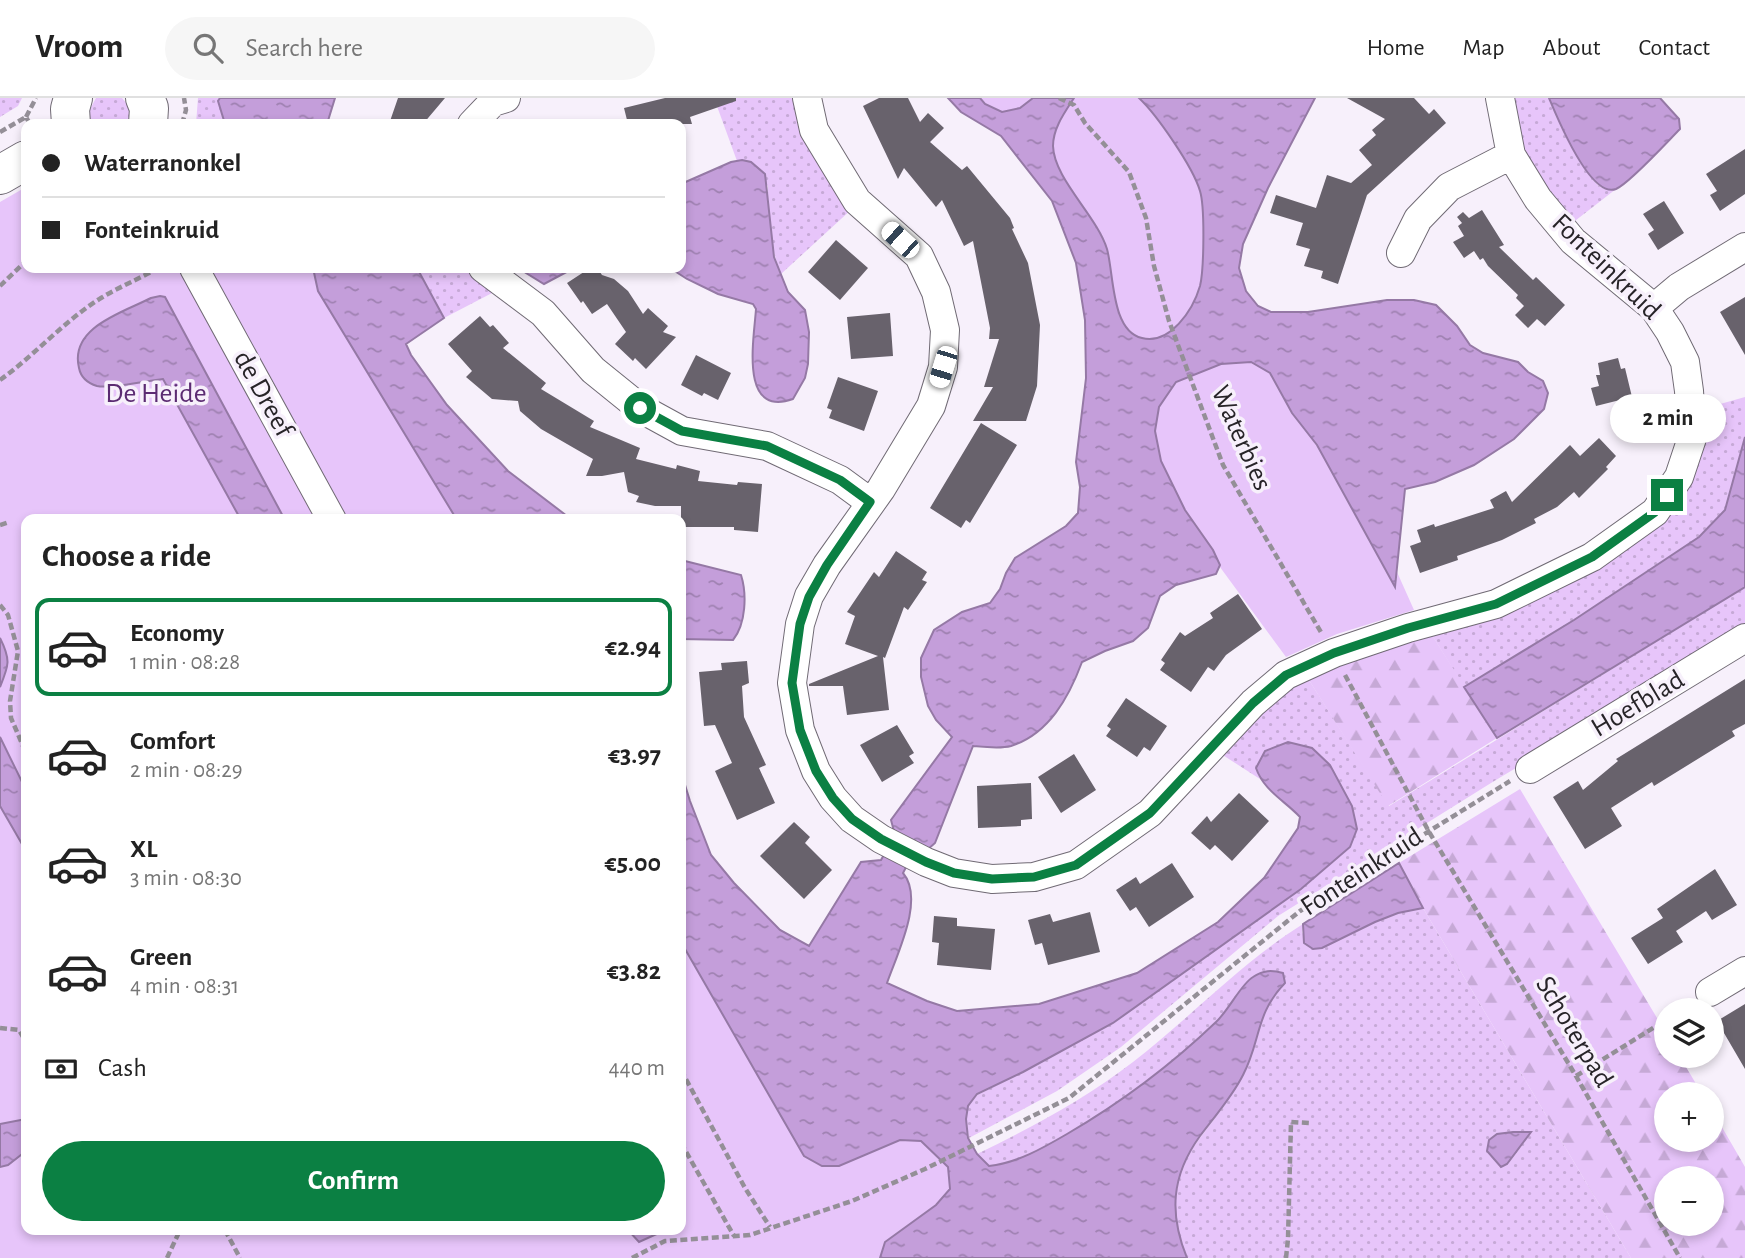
<!DOCTYPE html>
<meta charset="utf-8">
<style>
body{margin:0;font-family:"Alegreya Sans",sans-serif;background:#f6f6f6;color:#222;height:100vh;display:flex;flex-direction:column;font-size:26px;white-space:nowrap}
*{box-sizing:border-box;margin:0}
p{font-size:23px;color:#767676}
.icon{flex:none;width:38px;height:38px;fill:none;stroke:currentColor;stroke-width:2;stroke-linecap:round;stroke-linejoin:round}
.map{position:relative;flex:1;overflow:hidden}
.side{position:absolute;left:21px;top:416px;width:665px;height:721px;display:flex;flex-direction:column;background:#fff;border-radius:14px;box-shadow:0 4px 10px #0003}
.side>*{flex:none}
.top-card{position:absolute;left:21px;top:21px;width:665px;height:154px;border-radius:14px;box-shadow:0 4px 10px #0003;display:grid;align-content:center;height:154px;padding:0 21px;background:#fff}
.fabs{position:absolute;left:1654px;top:900px;display:grid;gap:14px}
.fabs a{display:grid;place-items:center;width:70px;height:70px;border-radius:50%;background:#fff;box-shadow:0 4px 10px #0003;font-size:35px}
.end{position:absolute;width:32px;height:32px;margin:-16px;border:9px solid #0b8043;background:#fff;box-shadow:0 0 0 4px #fff}
.from{border-radius:50%}
.bubble{position:absolute;height:49px;border-radius:24px;background:#fff;box-shadow:0 4px 10px #0003;font-size:23px;font-weight:600;line-height:49px;text-align:center}
.car{position:absolute;width:21px;height:42px;margin:-21px -10px;border-radius:9px;box-shadow:0 0 5px 2px #0007;background:linear-gradient(#fff 24%,#345 0 40%,#fff 0 76%,#345 0 86%,#fff 0)}
.top-card b{display:flex;align-items:center;gap:24px;height:66px;font-size:26px}
.top-card b+b{border-top:2px solid #e0e0e0}
.top-card i{width:18px;height:18px;background:#222}
ul{padding:0;list-style:none}
li{display:flex;align-items:center;gap:21px;height:98px;margin:0 14px 10px;padding:0 7px;border:4px solid transparent;border-radius:14px}
li div{flex:1}
li b{display:block;font-size:26px}
li em{font-style:normal;font-weight:600}
li.selected{border-color:#0b8043}
li>.icon{width:63px;height:63px;stroke-width:1.5}
h2{padding:0 21px;font-size:32px;line-height:84px}
.pay{display:flex;align-items:center;gap:18px;height:77px;padding:0 21px;font-size:26px}
.pay p{margin-inline-start:auto}
.cta{display:flex;gap:14px;margin-top:auto;padding:14px 21px}
.cta a{flex:1;height:80px;border-radius:42px;background:#0b8043;color:#fff;font-size:28px;font-weight:600;line-height:80px;text-align:center}
header{display:flex;align-items:center;gap:42px;box-sizing:border-box;height:98px;padding:0 35px;background:#fff;border-bottom:2px solid #e0e0e0}
header strong{font-size:33px}
nav{display:flex;gap:38px;margin-inline-start:auto;font-size:24px}
.search{width:490px;height:63px;background:#f6f6f6;display:flex;align-items:center;gap:18px;box-sizing:border-box;padding:0 24px;border-radius:38px;color:#767676;font-size:26px}
.map>svg:first-child{display:block}
</style>
<header>
<strong>Vroom</strong>
<div class="search"><svg class="icon" aria-label="search" viewBox="0 0 24 24"><circle cx="10" cy="10" r="6"/><path d="M15 15l6 6"/></svg>Search here</div>
<nav><a>Home</a><a>Map</a><a>About</a><a>Contact</a></nav>
</header>
<div class="map">
<svg width="1745" height="1160" viewBox="0 0 1745 1160">
<defs>
<pattern id="grass-dots" width="8" height="8" patternUnits="userSpaceOnUse" patternTransform="scale(1.75)"><rect width="8" height="8" fill="#e7c5fa"/><path d="M2 2h.1M6 6h.1" fill="none" stroke="#c6a9d6" stroke-width="1.8" stroke-linecap="round"/></pattern>
<pattern id="forest-firs" width="22" height="20" patternUnits="userSpaceOnUse" patternTransform="scale(1.75)"><rect width="22" height="20" fill="#e7c5fa"/><path d="M5 1l3.5 6h-7zM16 11l3.5 6h-7z" fill="#c6a9d6"/></pattern>
<pattern id="water-ripples" width="26" height="14" patternUnits="userSpaceOnUse" patternTransform="scale(1.75)"><rect width="26" height="14" fill="#c49eda"/><path d="M2 4q2-2 4 0t4 0M15 11q2-2 4 0t4 0" fill="none" stroke="#9f81b1"/></pattern>
</defs>
<rect width="100%" height="100%" fill="#f7f0fb"/>
<path fill="url(#grass-dots)" d="M0 0H22L18 8 0 19Z
M96 0H122C130 8 131 16 127 26H91L88 15Z
M198 0H220L218 3 224 26H196Z
M714 0H799L853 110 781 176C770 149 767 117 768 88L742 62 737 63Z
M1513 0H1549C1557 18 1586 86 1605 91 1609 92 1613 91 1616 91L1571 126 1521 51Z
M417 170H468L494 194 444 220Z
M1745 299V339L1725 412 1696 441 1574 522 1464 589 1432 537 1613 453 1704 341 1706 310Z
M1745 489V532L1491 685 1278 818 1121 949 1057 993 969 1040 966 1021 968 1008 977 997 1023 974 1113 925 1301 791 1350 749 1256 670 1260 681 1218 654 1257 609 1307 579 1389 708Z
M1423 810 1631 1160H1187C1178 1136 1172 1113 1176 1087 1181 1058 1211 1028 1226 1005 1250 967 1253 918 1285 885L1244 887C1213 946 1056 1061 989 1068L977 1056C1031 1030 1085 1001 1133 964 1190 920 1241 865 1303 826L1302 835 1322 850 1375 824 1398 815Z"/>
<path fill="url(#forest-firs)" fill-rule="evenodd" d="M1432 537 1497 640 1388 708 1307 579 1319 572Z
M1520 691 1666 935V957H1679L1702 996H1666V1041H1712V1012L1745 1069V1160H1631L1423 810 1399 765ZM1666 1080H1712V1125H1666Z"/>
<path fill="#e7c5fa" d="M970 0H1167L1220 97 1232 228 1304 266 1414 512 1337 536 1286 559 1184 420 1117 340 1087 142 1030 49Z
M26 89V170H356L495 422H26V1132H681V738L941 1011 993 1160H0V104Z"/>
<path fill="url(#water-ripples)" stroke="#9579a5" stroke-width="2" d="M220 0H335L327 26H225L218 3Z
M948 0H980L985 6 1002 14 1020 10 1033 0H1074C1065 14 1053 30 1053 48 1054 81 1097 118 1107 151 1114 176 1111 233 1142 240 1170 247 1193 212 1200 188 1204 172 1205 109 1200 93 1193 69 1157 17 1139 0H1315L1268 90 1243 146 1239 170 1246 193 1258 208 1271 214H1308L1387 202H1414L1436 207 1457 228 1470 247 1483 255 1518 264 1528 274 1543 283 1548 295 1544 311 1514 341 1474 367 1435 384 1405 391 1395 489 1317 347 1292 315 1270 275 1251 264 1221 266 1176 284 1159 309 1155 333 1161 363 1185 412 1213 452 1220 467 1216 476 1176 487 1160 498 1148 530 1133 543 1105 553 1082 564C1069 599 1049 636 1011 648 1000 651 984 649 973 648L935 745 927 752 917 748 903 775C925 801 897 856 887 885L927 903 957 913 1039 906 1137 875 1218 824 1264 780 1298 730 1300 719C1284 702 1264 693 1256 670L1265 653 1288 644 1312 650 1330 667 1352 708 1357 731 1350 749 1301 791 1113 925 1023 974 977 996 968 1008 966 1021 968 1040 977 1056 989 1068C1017 1065 1043 1050 1067 1036 1122 1004 1171 967 1216 924 1229 912 1241 886 1253 879 1263 872 1272 872 1283 875L1285 885C1255 916 1261 943 1243 977 1232 999 1215 1018 1200 1038 1171 1078 1169 1116 1187 1160H880L885 1144 936 1107 950 1091 948 1069 921 1043 900 1042 839 1068H822L804 1058 681 844V674L690 703 711 757 734 785 780 832 809 848 861 764 881 762 895 737 891 722 952 639 936 622 928 608 921 579V560L934 532 962 514 990 505 1000 491 1006 475 1015 460 1066 428 1078 415 1080 389 1076 364 1086 280 1085 222 1076 165 1052 103 1001 38 961 14Z
M1549 0H1660L1679 21 1680 31C1668 43 1630 85 1616 91 1590 101 1557 19 1549 0Z
M742 62 751 64 765 76 774 159 788 194 805 212 809 234 808 266 805 280 793 301C739 320 754 241 756 211L753 206 718 196 687 181 670 170H681V86L731 64Z
M313 170H417L444 220 406 246 411 257 447 307 508 373 567 418 576 422H457L318 193Z
M518 170H574L544 186Z
M160 198 165 199 285 422H241L163 281C146 283 111 291 97 288 87 285 81 280 79 270 69 229 124 214 151 200Z
M1745 339V489L1497 640 1464 589 1574 522 1699 439 1725 412Z
M681 462 741 477C747 496 746 526 733 542L681 541Z
M0 540C11 562 9 567 0 589Z
M0 639 26 692V753L0 708Z
M1399 765 1423 810 1398 815 1375 824 1322 850 1313 851 1304 845 1303 826Z
M26 1021V1053L8 1067 0 1069V1026Z
M1513 1034H1531L1507 1066 1501 1069 1487 1053 1489 1042 1497 1036Z
M628 1132H661V1134L639 1144Z"/>
<path fill="#68626c" d="M398 0H445L423 26H389Z
M665 0H736V3L690 19 692 26H628L624 10Z
M879 0H908L920 24 928 15 944 30 930 44 962 72 967 68 1010 120 1014 130 1012 131 1028 165 1040 227 1037 288 1026 323H973L993 289H984L999 241H989L990 230 973 143 964 148 942 102 936 109 904 70 898 81 863 8Z
M1347 0H1414L1429 16 1434 11 1446 25 1367 97 1338 186 1321 180 1323 173 1304 168 1310 151 1296 147 1303 125 1270 115 1276 97 1316 110 1327 77 1351 85 1372 67 1359 52 1376 37 1372 32 1385 21Z
M1745 51V96L1720 113 1710 97 1717 93 1706 76Z
M1664 103 1684 135 1658 152 1648 136 1654 132 1643 116Z
M1482 112 1504 147 1499 149 1533 182 1536 179 1565 207 1545 228 1537 221 1528 230 1515 217 1524 208 1516 200 1518 197 1488 168 1483 160 1480 162 1474 153 1464 160 1453 144 1464 138 1458 128 1462 125 1457 119 1463 114 1469 120Z
M836 142 868 170 840 202 808 174Z
M590 170H597L602 177 614 181 628 193 643 216 648 210 668 228 663 234 676 239 646 271 635 260 633 263 615 246 626 234 607 206 592 216 583 203 581 205 567 185Z
M1745 199V257L1720 214Z
M890 215 893 258 851 261 847 219Z
M480 218 490 229 493 227 509 245 503 250 546 285 541 291 594 323 590 329 640 350 636 361 676 371 677 367 700 373 698 383 737 387 738 384 762 386 758 434 734 432V429H681V408H655L636 404 639 398 628 394 624 374 602 378H586L593 361 541 331 520 313 518 303 492 301 466 279 472 273 448 246Z
M696 257 731 275 718 302 704 295 702 298 681 287Z
M1618 260 1621 271 1625 270 1632 299 1596 308 1591 290 1599 288 1596 277H1600L1598 265Z
M838 279 878 293 864 333 829 320 832 312 827 310Z
M981 325 1017 347 970 425 966 422 961 430 930 410Z
M1599 340 1616 358 1606 369 1608 371 1579 400 1574 394 1557 409 1534 421 1536 425 1502 442 1457 458 1458 462 1420 475 1410 448 1421 444 1417 432 1434 426 1435 429 1494 410 1490 402 1506 393 1512 404 1570 347 1580 358Z
M896 453 927 474 922 482 927 484 908 512 904 509 885 560 883 559 889 612 847 617 843 588H809V586L878 558 845 546 855 518 847 514 874 474 879 479Z
M1238 496 1262 531 1226 557 1214 573 1208 569 1191 594 1160 572 1165 565 1161 562 1180 534 1185 538 1213 520 1210 515Z
M747 563 749 585 742 588 744 619 766 667 759 670 775 705 737 722 715 673 732 665 715 627 704 628 699 574 722 572 721 565Z
M1745 581V626L1732 633 1735 638 1654 688 1652 684 1611 710 1622 728 1585 751 1553 699 1578 683 1583 692 1618 663 1616 661Z
M1126 600 1167 628 1150 653 1144 649 1137 659 1106 638 1111 631 1107 628Z
M897 627 914 655 909 658 914 665 882 684 860 647Z
M1074 656 1096 692 1061 715 1038 679Z
M1031 685 1032 721 1021 722V728L978 730 977 688Z
M1239 695 1269 723 1232 763 1215 747 1210 752 1191 735 1207 718 1211 724Z
M794 724 810 739 805 745 832 772 804 801 760 758Z
M1172 765 1194 799 1149 829 1136 809 1130 813 1116 792 1136 779 1140 786Z
M1715 771 1737 807 1712 822 1706 813 1676 833 1683 844 1648 866 1631 840 1663 820 1657 811Z
M1090 814 1100 854 1048 867 1042 845 1035 847 1028 822 1050 816 1053 824Z
M934 818 957 820V828L995 831 991 872 937 867 939 845 932 844Z
M1745 906V971L1717 923Z"/>
<g fill="none" stroke-linecap="round" stroke-linejoin="round">
<g stroke="#706a74" stroke-width="30">
<path id="minor" d="M807 0 814 32 857 103 919 158 936 194 945 232 943 269 931 308 881 391 827 467 809 498 800 526 792 585 800 632 816 673 833 700 852 721 881 741 926 764 954 775 992 781 1034 779 1076 767 1150 715 1253 605 1286 577 1334 555 1408 530 1496 506 1592 459 1655 414 1679 379 1692 340 1689 293 1685 264 1670 234 1654 210 1573 143 1538 101 1511 57 1500 0
M472 26 493 4 506 0
M1401 155 1418 121 1449 89 1511 57
M194 170 332 422
M483 170 543 215 593 272 640 310 682 333 767 348 840 382 870 404
M1654 210 1679 189 1745 149
M1530 671 1745 540
M1710 894 1745 873"/>
</g>
<g stroke="#706a74" stroke-width="40">
<path id="secondary" d="M145 0 149 10 148 26
M71 26 70 11 73 0
M0 77 26 62"/>
</g>
<path stroke="#948f97" stroke-width="4.5" stroke-dasharray="7 3.5" stroke-linecap="butt" d="M1059 0 1074 7 1085 25 1129 74 1146 120 1154 168 1169 223 1223 367 1322 536
M26 19 36 0
M26 19 30 26
M182 26 186 12 184 0
M0 34 26 19
M0 188 26 163
M0 282C35 257 64 223 101 200 119 189 139 181 158 170
M0 427 9 424
M0 507 8 517 18 553 10 603 11 620 26 655
M1345 577 1428 732 1576 978 1680 1160
M1682 912 1692 906
M0 930 19 932 26 944
M681 972 745 1090 770 1129
M1576 978 1666 922
M681 1045 734 1138
M225 1132 240 1160
M167 1160 180 1132
M632 1160 665 1143 750 1137 852 1103 925 1071 1069 1000 1300 813 1510 683
M1286 1160 1288 1141 1291 1024 1309 1025"/>
<use href="#minor" stroke="#fff" stroke-width="28"/>
<use href="#secondary" stroke="#fff" stroke-width="38"/>
</g>
<g fill="none" stroke-linecap="round" stroke-linejoin="round">
<path stroke="#0b8043" stroke-width="9" d="M640 310 682 333 767 348 840 382 870 404 827 467 809 499 800 526 792 585 800 632 816 673 833 700 852 721 881 741 926 764 954 775 992 781 1034 779 1076 767 1150 715 1253 605 1286 577 1334 555 1408 530 1496 506 1592 459 1655 414 1667 397"/>
</g>
<g text-anchor="middle" dominant-baseline="central" stroke-width="7" stroke-linejoin="round" paint-order="stroke">
<g font-size="28" fill="#272428" stroke="#f7f0fb">
<text transform="translate(1606 169) rotate(44)">Fonteinkruid</text>
<text transform="translate(263 296) rotate(61)">de Dreef</text>
<text transform="translate(1241 340) rotate(66)">Waterbies</text>
<text transform="translate(1638 606) rotate(-31)">Hoefblad</text>
<text transform="translate(1362 774) rotate(-33)">Fonteinkruid</text>
<text transform="translate(1574 934) rotate(59)">Schoterpad</text>
</g>
<g font-size="28" fill="#5b2b72" stroke="#f7f0fb">
<text x="156" y="296">De Heide</text>
</g>
</g>
</svg>
<div class="fabs">
<a><svg class="icon" aria-label="layers" viewBox="0 0 24 24"><path d="M12 4l9 5-9 5-9-5zM3 14l9 5 9-5"/></svg></a>
<a>+</a>
<a>−</a>
</div>
<i class="end from" style="left:640px;top:310px"></i>
<i class="end" style="left:1667px;top:397px"></i>
<div class="bubble" style="left:1610px;top:296px;width:116px">2 min</div>
<i class="car" style="left:900px;top:142px;rotate:312deg"></i>
<i class="car" style="left:943px;top:269px;rotate:197deg"></i>
<div class="top-card">
<b><i class="from"></i>Waterranonkel</b>
<b><i></i>Fonteinkruid</b>
</div>
<section class="side">
<h2>Choose a ride</h2>
<ul>
<li class="selected"><svg class="icon" aria-label="car" viewBox="0 0 24 24"><path d="M5 17H2v-5l4-1 3-4h7l3 4 3 1v5h-3M9 17h6M6 11h13"/><circle cx="7" cy="17" r="2"/><circle cx="17" cy="17" r="2"/></svg><div><b>Economy</b><p>1 min · 08:28</p></div><em>€2.94</em></li>
<li><svg class="icon" aria-label="car" viewBox="0 0 24 24"><path d="M5 17H2v-5l4-1 3-4h7l3 4 3 1v5h-3M9 17h6M6 11h13"/><circle cx="7" cy="17" r="2"/><circle cx="17" cy="17" r="2"/></svg><div><b>Comfort</b><p>2 min · 08:29</p></div><em>€3.97</em></li>
<li><svg class="icon" aria-label="car" viewBox="0 0 24 24"><path d="M5 17H2v-5l4-1 3-4h7l3 4 3 1v5h-3M9 17h6M6 11h13"/><circle cx="7" cy="17" r="2"/><circle cx="17" cy="17" r="2"/></svg><div><b>XL</b><p>3 min · 08:30</p></div><em>€5.00</em></li>
<li><svg class="icon" aria-label="car" viewBox="0 0 24 24"><path d="M5 17H2v-5l4-1 3-4h7l3 4 3 1v5h-3M9 17h6M6 11h13"/><circle cx="7" cy="17" r="2"/><circle cx="17" cy="17" r="2"/></svg><div><b>Green</b><p>4 min · 08:31</p></div><em>€3.82</em></li>
</ul>
<div class="pay"><svg class="icon" aria-label="cash" viewBox="0 0 24 24"><path d="M3 7h18v10H3z"/><circle cx="12" cy="12" r="2"/></svg>Cash<p>440 m</p></div>
<div class="cta"><a>Confirm</a></div>
</section>
</div>
